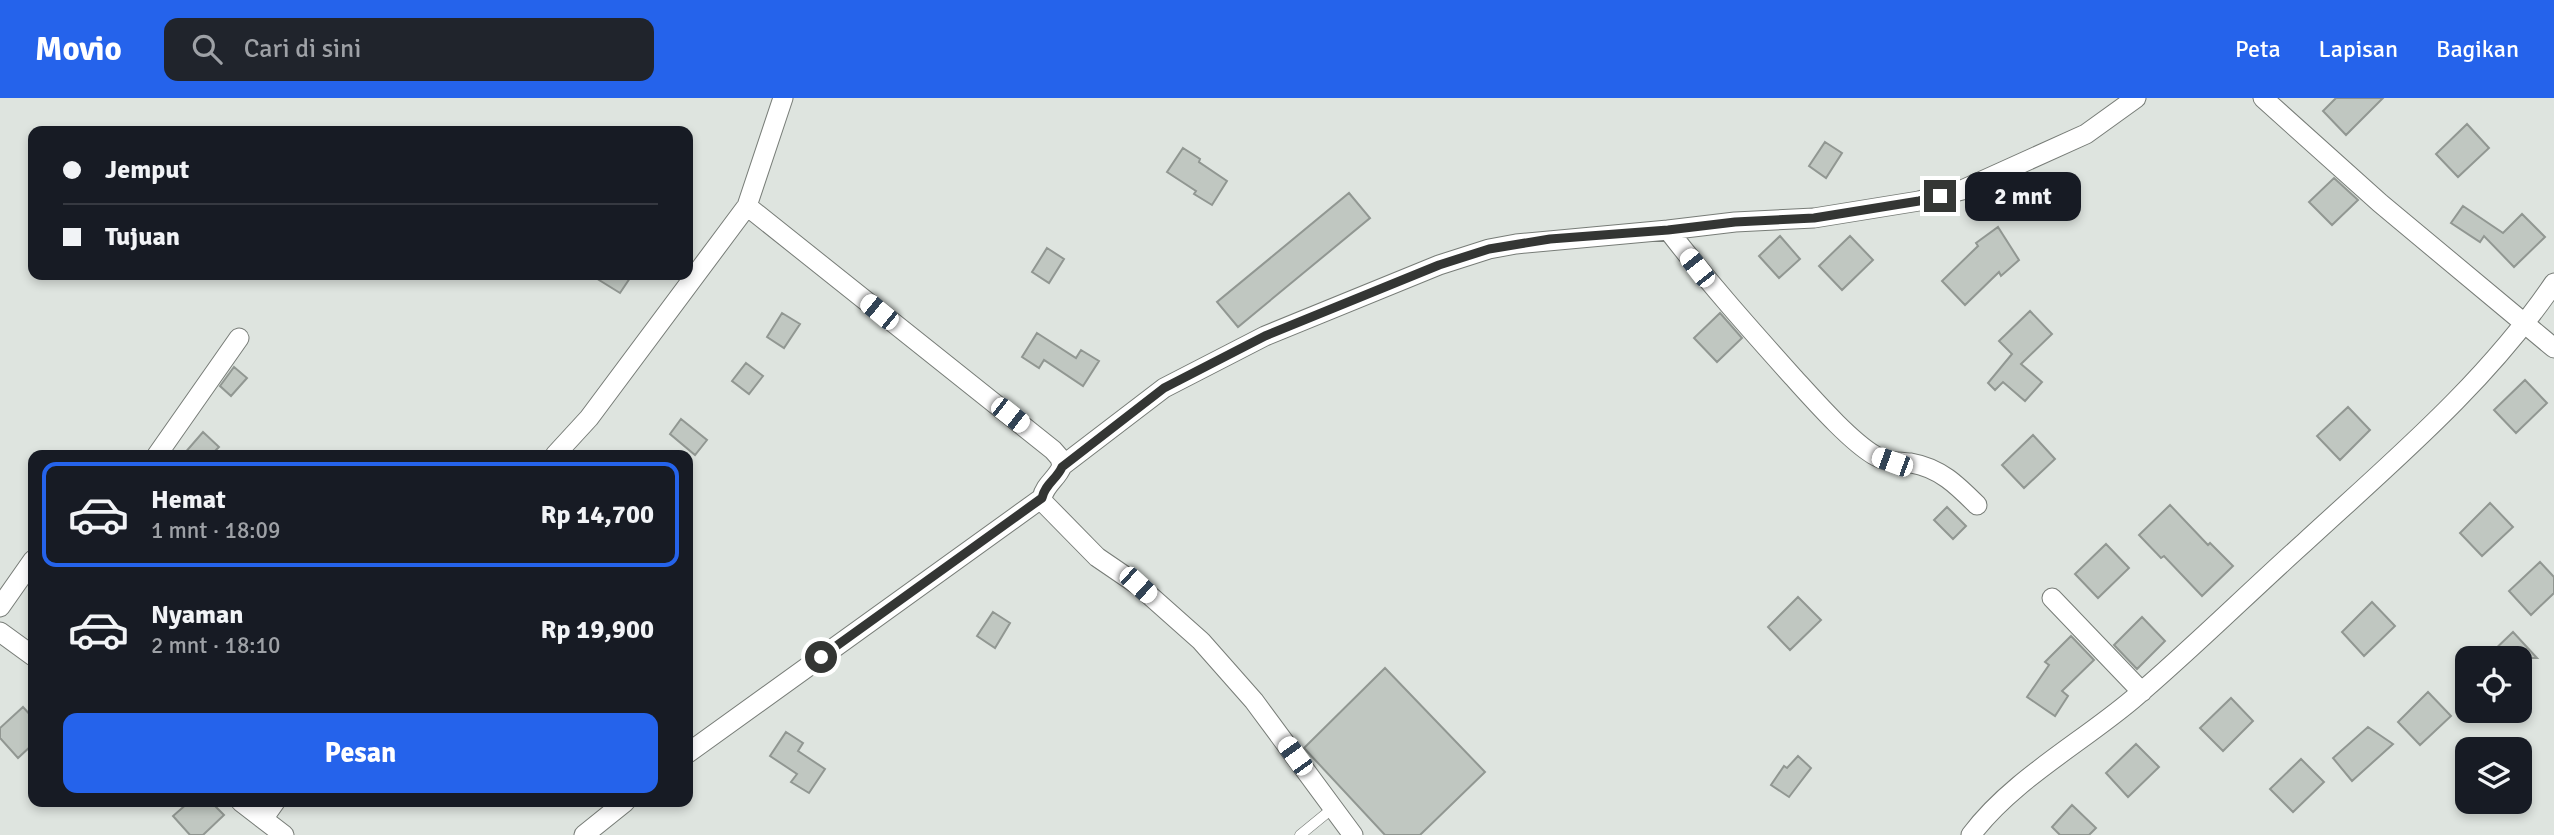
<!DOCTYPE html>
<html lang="id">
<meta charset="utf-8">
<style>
body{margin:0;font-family:Signika,sans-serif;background:#20242c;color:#f1f3f6;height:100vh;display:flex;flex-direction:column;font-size:26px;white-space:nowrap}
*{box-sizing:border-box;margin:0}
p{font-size:23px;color:#9ea1a6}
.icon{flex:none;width:38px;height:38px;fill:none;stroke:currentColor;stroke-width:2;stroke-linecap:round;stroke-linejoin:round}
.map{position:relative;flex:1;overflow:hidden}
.details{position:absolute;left:28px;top:352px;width:665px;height:357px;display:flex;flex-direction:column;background:#171b24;border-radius:14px;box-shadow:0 4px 10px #0003}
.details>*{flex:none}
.hud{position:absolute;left:28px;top:28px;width:665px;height:154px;border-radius:14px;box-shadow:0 4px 10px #0003;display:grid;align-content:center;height:154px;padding:0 35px;background:#171b24}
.tools{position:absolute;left:2455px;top:548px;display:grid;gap:14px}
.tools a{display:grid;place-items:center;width:77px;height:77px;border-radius:14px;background:#171b24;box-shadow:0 4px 10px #0003;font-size:35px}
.end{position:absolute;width:32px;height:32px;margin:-16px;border:9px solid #343634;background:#fff;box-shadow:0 0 0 4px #fff}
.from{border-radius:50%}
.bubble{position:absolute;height:49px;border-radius:14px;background:#171b24;box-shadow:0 4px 10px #0003;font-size:23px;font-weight:700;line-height:49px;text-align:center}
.car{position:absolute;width:21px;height:42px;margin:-21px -10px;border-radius:9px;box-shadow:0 0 5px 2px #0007;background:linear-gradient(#fff 24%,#345 0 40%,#fff 0 76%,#345 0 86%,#fff 0)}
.hud b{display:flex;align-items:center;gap:24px;height:66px;font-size:26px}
.hud b+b{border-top:2px solid #363941}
.hud i{width:18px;height:18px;background:#f1f3f6}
ul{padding:12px 0 0;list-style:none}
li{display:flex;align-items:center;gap:21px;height:105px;margin:0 14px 10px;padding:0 21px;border:4px solid transparent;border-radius:14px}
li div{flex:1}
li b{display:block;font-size:26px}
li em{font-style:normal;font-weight:700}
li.selected{border-color:#2563eb}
li>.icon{width:63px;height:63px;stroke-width:1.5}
.cta{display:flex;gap:14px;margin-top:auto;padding:14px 35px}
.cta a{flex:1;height:80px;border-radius:14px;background:#2563eb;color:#fff;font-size:28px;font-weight:700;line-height:80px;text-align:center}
header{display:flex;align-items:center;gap:42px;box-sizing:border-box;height:98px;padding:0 35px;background:#2563eb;color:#fff}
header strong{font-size:33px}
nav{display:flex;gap:38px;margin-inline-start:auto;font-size:24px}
.search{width:490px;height:63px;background:#20242c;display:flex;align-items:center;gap:18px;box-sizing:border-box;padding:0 24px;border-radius:14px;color:#9ea1a6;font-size:26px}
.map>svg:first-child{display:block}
</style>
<header>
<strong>Movio</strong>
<div class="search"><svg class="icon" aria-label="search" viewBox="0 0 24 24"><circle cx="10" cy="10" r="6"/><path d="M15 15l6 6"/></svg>Cari di sini</div>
<nav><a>Peta</a><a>Lapisan</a><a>Bagikan</a></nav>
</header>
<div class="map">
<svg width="2554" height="737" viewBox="0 0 2554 737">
<rect width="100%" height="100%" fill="#dee4df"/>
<path fill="#c0c7c1" stroke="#919792" stroke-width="2" d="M2336 0H2383L2346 37 2323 13Z
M2467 26 2489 50 2458 79 2436 56Z
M1825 44 1842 55 1826 80 1809 68Z
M1183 50 1200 61 1199 64 1227 83 1212 107 1194 96 1196 93 1167 74Z
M2334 80 2358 102 2332 127 2309 104Z
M1349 95 1370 120 1238 229 1217 204Z
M2463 108 2503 135 2522 116 2545 139 2514 169 2484 138 2480 144 2451 125Z
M1998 129 2019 162 2001 178 1999 174 1965 207 1942 183 1978 148 1976 145Z
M1780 138 1800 161 1779 180 1759 158Z
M1850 138 1873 162 1842 192 1819 168Z
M1047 150 1064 161 1049 185 1032 174Z
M591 177H632L620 195Z
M2030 213 2052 236 2021 266 2042 284 2025 303 2003 284 1995 292 1988 285 2012 256 1999 243Z
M782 215 800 226 784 250 767 239Z
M1720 215 1742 240 1717 264 1694 240Z
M1037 235 1076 260 1081 252 1099 263 1083 288 1044 262 1039 270 1022 259Z
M746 265 763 278 749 296 732 283Z
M234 269 247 280 231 298 220 288Z
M2525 282 2547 305 2516 335 2494 312Z
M2348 309 2370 332 2340 362 2317 338Z
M681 321 707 342 695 357 670 336Z
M203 334 219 349 211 357H183Z
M2033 337 2055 361 2024 390 2002 367Z
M2490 405 2513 429 2482 458 2460 435Z
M2170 407 2208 447 2210 445 2233 468 2202 498 2164 458 2161 460 2139 437Z
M1947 409 1966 428 1953 441 1934 422Z
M2106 446 2129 470 2098 500 2075 476Z
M2540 464 2554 479V495L2531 517 2509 493Z
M1798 499 1821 522 1790 552 1768 529Z
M2372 504 2395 528 2364 558 2342 534Z
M993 514 1010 525 995 550 977 538Z
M2142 519 2165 543 2137 571 2114 547Z
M2513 534 2537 560H2486Z
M2071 538 2094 562 2062 593 2068 598 2055 618 2027 599 2049 567 2045 564Z
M1385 570 1485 674 1420 737H1385L1304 650Z
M2428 594 2451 618 2420 647 2398 624Z
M2231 600 2253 623 2223 653 2200 630Z
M23 609 33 620V646L18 660 0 640V630Z
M2368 629 2393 646 2352 683 2333 660Z
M786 634 803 645 798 653 825 671 809 695 791 684 797 676 770 658Z
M2136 646 2159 669 2128 699 2106 675Z
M1798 658 1811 670 1789 699 1771 687 1784 668 1787 670Z
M2301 661 2324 684 2293 714 2270 691Z
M189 704H211L224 717 203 737H190L173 718Z
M2072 707 2096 730 2089 737H2060L2052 729Z"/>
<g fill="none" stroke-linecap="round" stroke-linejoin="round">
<g stroke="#777c77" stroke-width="11">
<path id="service" d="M1300 737 1333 710"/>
</g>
<g stroke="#777c77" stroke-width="21">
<path id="minor" d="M783 0 747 108 1053 352 1060 360 1062 368C1057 381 1045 386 1042 400L1043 404 1097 459 1138 487 1201 543 1254 603 1353 737
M2263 0 2380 105 2554 250
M1668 132 1735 124 1814 120 1919 103 1962 92 2086 36 2136 0
M157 357 239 240
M555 357 589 320 747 108
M1062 368 1164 290 1265 238 1439 167 1489 151 1516 146 1668 132C1708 184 1750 231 1793 279 1814 302 1849 342 1874 357 1885 364 1898 364 1911 365 1940 370 1957 387 1977 407
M2052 500 2142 594
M0 509 33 462
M0 534 33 558
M688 655 1042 400
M241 704 284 737
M263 721 275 704
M584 737 625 704
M1971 737C2011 683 2081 645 2133 601 2192 551 2247 496 2305 444 2393 363 2486 285 2554 185"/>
</g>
<use href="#service" stroke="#fff" stroke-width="10"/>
<use href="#minor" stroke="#fff" stroke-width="19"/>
</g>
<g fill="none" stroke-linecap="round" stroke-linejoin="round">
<path stroke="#343634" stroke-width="9" d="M821 559 1042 400C1045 386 1057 381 1062 369L1164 290 1265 238 1439 167 1489 151 1550 141 1668 132 1735 124 1814 120 1919 103 1940 98"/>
</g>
</svg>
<div class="tools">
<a><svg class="icon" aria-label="locate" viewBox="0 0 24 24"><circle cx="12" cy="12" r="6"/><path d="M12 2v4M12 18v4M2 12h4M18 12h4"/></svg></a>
<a><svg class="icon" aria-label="layers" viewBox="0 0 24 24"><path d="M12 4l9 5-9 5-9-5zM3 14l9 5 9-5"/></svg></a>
</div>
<i class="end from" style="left:821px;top:559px"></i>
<i class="end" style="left:1940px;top:98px"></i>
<div class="bubble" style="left:1965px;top:74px;width:116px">2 mnt</div>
<i class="car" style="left:1697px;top:170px;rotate:322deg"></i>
<i class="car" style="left:879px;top:214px;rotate:309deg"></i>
<i class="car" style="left:1010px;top:317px;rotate:128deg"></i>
<i class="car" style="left:1892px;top:364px;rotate:290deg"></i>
<i class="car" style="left:1138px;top:487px;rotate:132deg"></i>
<i class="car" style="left:1295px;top:658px;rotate:324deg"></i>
<div class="hud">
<b><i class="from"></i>Jemput</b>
<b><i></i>Tujuan</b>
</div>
<section class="details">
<ul>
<li class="selected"><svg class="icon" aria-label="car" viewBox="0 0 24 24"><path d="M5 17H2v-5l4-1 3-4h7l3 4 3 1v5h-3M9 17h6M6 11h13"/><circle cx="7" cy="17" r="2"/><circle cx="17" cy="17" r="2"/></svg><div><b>Hemat</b><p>1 mnt · 18:09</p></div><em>Rp 14,700</em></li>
<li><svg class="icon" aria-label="car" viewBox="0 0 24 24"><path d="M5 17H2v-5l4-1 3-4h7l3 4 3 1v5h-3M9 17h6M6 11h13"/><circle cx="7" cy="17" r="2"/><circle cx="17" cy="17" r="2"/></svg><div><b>Nyaman</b><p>2 mnt · 18:10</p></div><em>Rp 19,900</em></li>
</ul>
<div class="cta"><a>Pesan</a></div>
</section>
</div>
